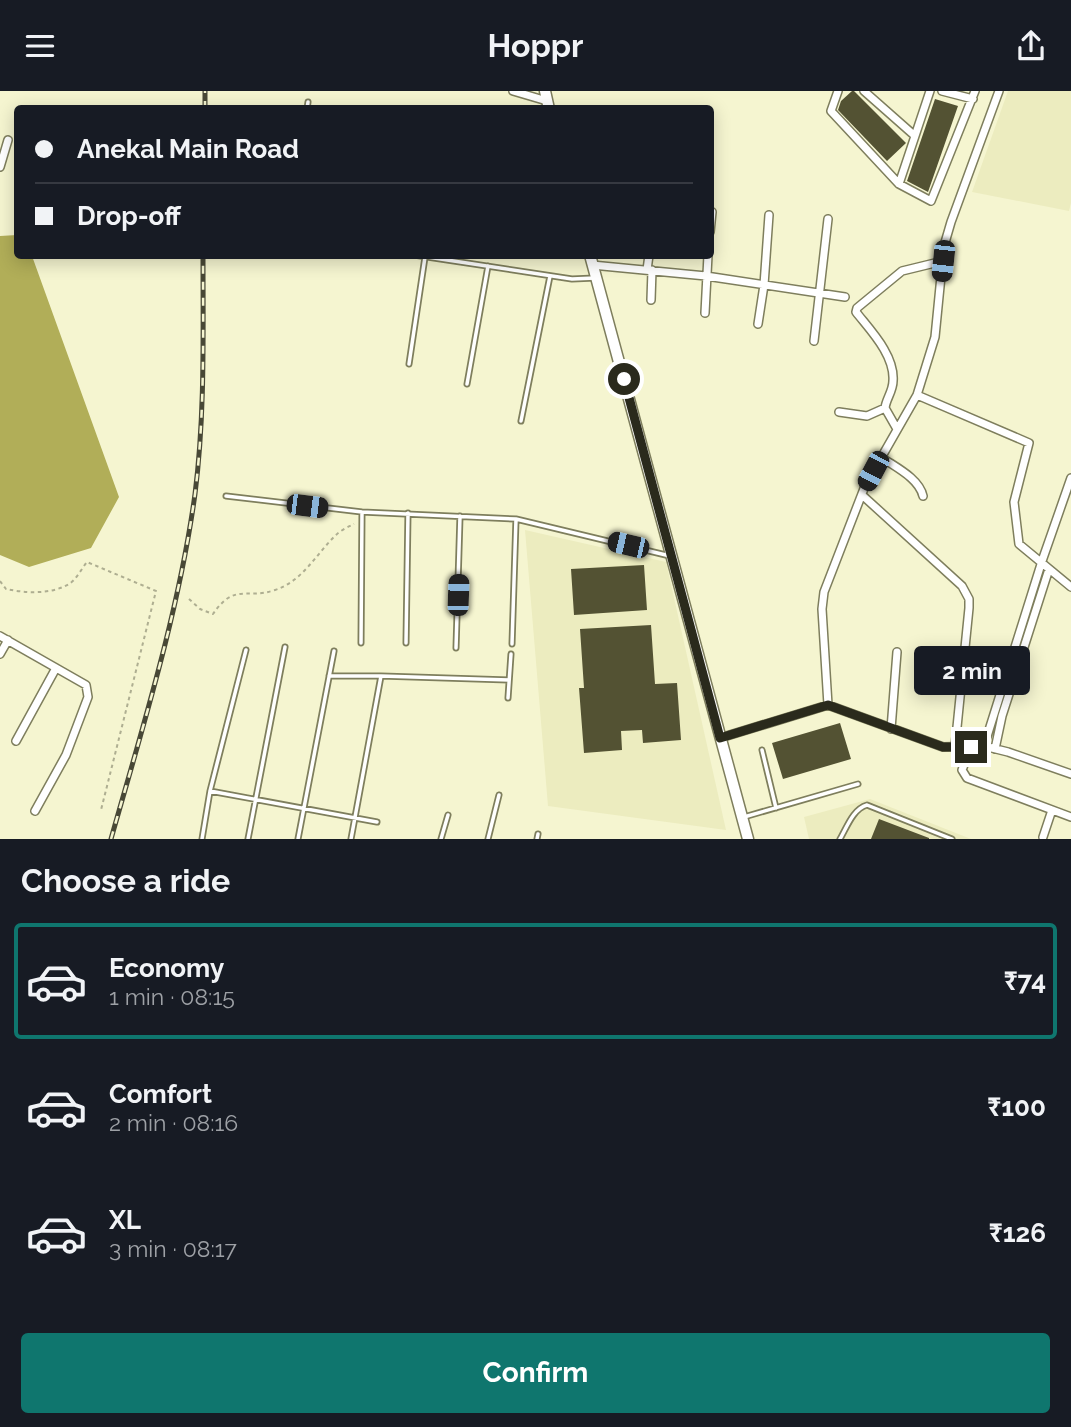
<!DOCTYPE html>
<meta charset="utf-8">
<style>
body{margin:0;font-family:Raleway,sans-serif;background:#242831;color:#f1f3f6;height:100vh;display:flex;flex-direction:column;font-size:26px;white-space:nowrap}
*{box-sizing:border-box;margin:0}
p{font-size:23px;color:#9ea1a6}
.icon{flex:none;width:38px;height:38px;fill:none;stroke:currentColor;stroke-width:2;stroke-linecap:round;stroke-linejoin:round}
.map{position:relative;height:748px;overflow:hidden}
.details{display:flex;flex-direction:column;background:#171b24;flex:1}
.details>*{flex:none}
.hud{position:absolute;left:14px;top:14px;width:700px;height:154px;border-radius:7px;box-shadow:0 4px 18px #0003;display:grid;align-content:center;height:154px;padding:0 21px;background:#171b24}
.end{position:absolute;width:32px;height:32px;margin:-16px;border:9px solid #2a2a1c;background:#fff;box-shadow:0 0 0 4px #fff}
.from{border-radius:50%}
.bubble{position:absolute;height:49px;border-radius:7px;background:#171b24;box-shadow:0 4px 18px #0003;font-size:23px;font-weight:700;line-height:49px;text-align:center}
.car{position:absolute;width:21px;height:42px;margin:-21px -10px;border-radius:9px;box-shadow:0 0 5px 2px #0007;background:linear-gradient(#222 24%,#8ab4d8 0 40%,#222 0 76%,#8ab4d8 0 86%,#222 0)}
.hud b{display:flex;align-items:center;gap:24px;height:66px;font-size:26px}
.hud b+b{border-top:2px solid #363941}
.hud i{width:18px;height:18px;background:#f1f3f6}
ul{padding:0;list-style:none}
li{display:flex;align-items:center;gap:21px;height:116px;margin:0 14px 10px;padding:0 7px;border:4px solid transparent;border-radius:7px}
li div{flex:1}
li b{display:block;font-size:26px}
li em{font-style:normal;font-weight:700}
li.selected{border-color:#0f766e}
li>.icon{width:63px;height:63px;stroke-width:1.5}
h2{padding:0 21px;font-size:32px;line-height:84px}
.button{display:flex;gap:14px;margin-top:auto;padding:14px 21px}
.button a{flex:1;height:80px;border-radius:7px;background:#0f766e;color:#fff;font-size:28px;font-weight:700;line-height:80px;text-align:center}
header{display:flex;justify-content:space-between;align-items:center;height:91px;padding:0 21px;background:#171b24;font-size:32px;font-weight:700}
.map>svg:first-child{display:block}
</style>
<header><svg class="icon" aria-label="menu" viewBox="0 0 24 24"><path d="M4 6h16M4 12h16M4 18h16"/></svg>Hoppr<svg class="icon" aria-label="share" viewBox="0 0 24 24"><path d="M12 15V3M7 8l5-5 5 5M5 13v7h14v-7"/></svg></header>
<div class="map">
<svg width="1071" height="748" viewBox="0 0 1071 748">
<rect width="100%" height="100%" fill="#f5f5d0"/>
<path fill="#ececbf" d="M1008 0H1071V112L1069 120 972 101Z
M525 439 666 471 726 739 548 715Z
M870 708 971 748H809L804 726Z"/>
<path fill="#b1ae58" d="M17 144 18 164 32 165 119 406 91 457 29 476 0 464V145Z"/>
<path fill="#535233" d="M852 0H854L906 52 887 70 838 19 841 10Z
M935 8 958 15 928 101 907 90Z
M644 474 647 519 574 524 571 478Z
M651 534 655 593 677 592 681 649 643 652 642 639 621 640 622 659 584 662 579 597H584L580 538Z
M840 632 851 668 783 688 772 652Z
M879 728 929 747V748H871Z"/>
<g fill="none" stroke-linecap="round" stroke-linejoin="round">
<g stroke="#7e7e5d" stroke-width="7">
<path id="service" d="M307 18 308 11
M414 164 572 188 595 187
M409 273 425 166
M467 293 488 175
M521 330 550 185
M226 405 362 421 516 428 670 465
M361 552 362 421
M406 552 408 422
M512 553 516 428
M456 557 460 425
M329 585H381
M508 607 511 563
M762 659 776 717
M210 700 246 559
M744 726 858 693
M202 748 210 700 377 731
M248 748 285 556
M298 748 334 560
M351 748 381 585 509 589
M441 748 448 724
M488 748 499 704
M537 748 538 743
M840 748C847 736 853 718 867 714L952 748"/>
</g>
<g stroke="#7e7e5d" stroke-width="10">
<path id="minor" d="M513 0 547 10
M838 0 831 20 899 93 931 110 975 0
M864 0 915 45 930 0
M942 0 973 8
M0 76 8 49
M899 93 915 45
M710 141 712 121
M592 174 706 185 845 206
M647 179 649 164
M651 209 652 179
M705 222 708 164
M758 233 764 194 769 124
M814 250 828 128
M917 304 1029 352 1014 411 1019 453 1071 496
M885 317 897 338
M839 321 867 325 885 317C886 308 893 300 893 290 895 264 870 239 856 221L857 217 902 180 943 170
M881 366C895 376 919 387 923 405
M862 404 962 495 969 508V517L955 656
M0 545 86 594 88 606 66 664 35 720
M0 563 8 549
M828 614 822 518 824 501 865 395 917 304 935 246 944 155 951 131 999 0
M891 638 897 561
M720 647 828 614 943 656 984 655 1008 661 1071 683
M16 650 56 577
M984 655 1042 470 1071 387
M971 656 962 679 967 687 1071 726
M995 658 1002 625 1049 478
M1043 746 1052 719"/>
</g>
<g stroke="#7e7e5d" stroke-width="13">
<path id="secondary" d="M545 0 549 18
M590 164 748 748"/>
</g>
<path stroke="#aeae91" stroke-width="2" stroke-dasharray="3.5 3.5" stroke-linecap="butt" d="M0 490 6 498C25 502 50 504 69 493 76 489 82 477 87 471L156 500 101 719
M189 508 200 518 213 523C235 491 246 509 275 499 303 490 316 463 336 444 341 439 348 436 354 433"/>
<use href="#service" stroke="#fff" stroke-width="3.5"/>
<use href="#minor" stroke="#fff" stroke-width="7"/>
<use href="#secondary" stroke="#fff" stroke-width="10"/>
<g stroke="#484836" stroke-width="5">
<path id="rail" d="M205 18V0
M111 748C143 635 179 520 195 403 205 324 203 244 203 164"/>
</g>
<use href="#rail" stroke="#f5f5d0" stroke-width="2.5" stroke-dasharray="8" stroke-linecap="butt"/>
</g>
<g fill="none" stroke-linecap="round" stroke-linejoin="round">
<path stroke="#2a2a1c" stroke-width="9" d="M624 288 720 647 828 614 943 656H971"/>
</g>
</svg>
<i class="end from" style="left:624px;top:288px"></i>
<i class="end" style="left:971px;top:656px"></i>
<div class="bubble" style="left:914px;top:555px;width:116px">2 min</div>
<i class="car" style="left:943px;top:170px;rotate:186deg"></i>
<i class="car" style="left:873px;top:380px;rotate:208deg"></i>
<i class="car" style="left:307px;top:415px;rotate:97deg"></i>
<i class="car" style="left:628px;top:454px;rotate:283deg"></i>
<i class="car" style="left:458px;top:504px;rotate:2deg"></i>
<div class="hud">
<b><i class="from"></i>Anekal Main Road</b>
<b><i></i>Drop-off</b>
</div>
</div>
<section class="details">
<h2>Choose a ride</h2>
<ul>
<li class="selected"><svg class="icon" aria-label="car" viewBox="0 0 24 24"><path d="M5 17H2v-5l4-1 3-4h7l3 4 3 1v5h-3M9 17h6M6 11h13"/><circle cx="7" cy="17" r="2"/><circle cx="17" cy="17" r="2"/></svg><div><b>Economy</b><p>1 min · 08:15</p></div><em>₹74</em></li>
<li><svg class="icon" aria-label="car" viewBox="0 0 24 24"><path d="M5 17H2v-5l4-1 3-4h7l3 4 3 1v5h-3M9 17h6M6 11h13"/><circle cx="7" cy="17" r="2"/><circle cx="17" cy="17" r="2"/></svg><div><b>Comfort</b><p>2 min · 08:16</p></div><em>₹100</em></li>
<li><svg class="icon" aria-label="car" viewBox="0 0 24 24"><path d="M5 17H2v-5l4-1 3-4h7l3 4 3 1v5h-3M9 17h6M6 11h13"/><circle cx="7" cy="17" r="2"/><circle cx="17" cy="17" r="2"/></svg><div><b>XL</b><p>3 min · 08:17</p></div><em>₹126</em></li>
</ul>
<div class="button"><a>Confirm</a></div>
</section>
